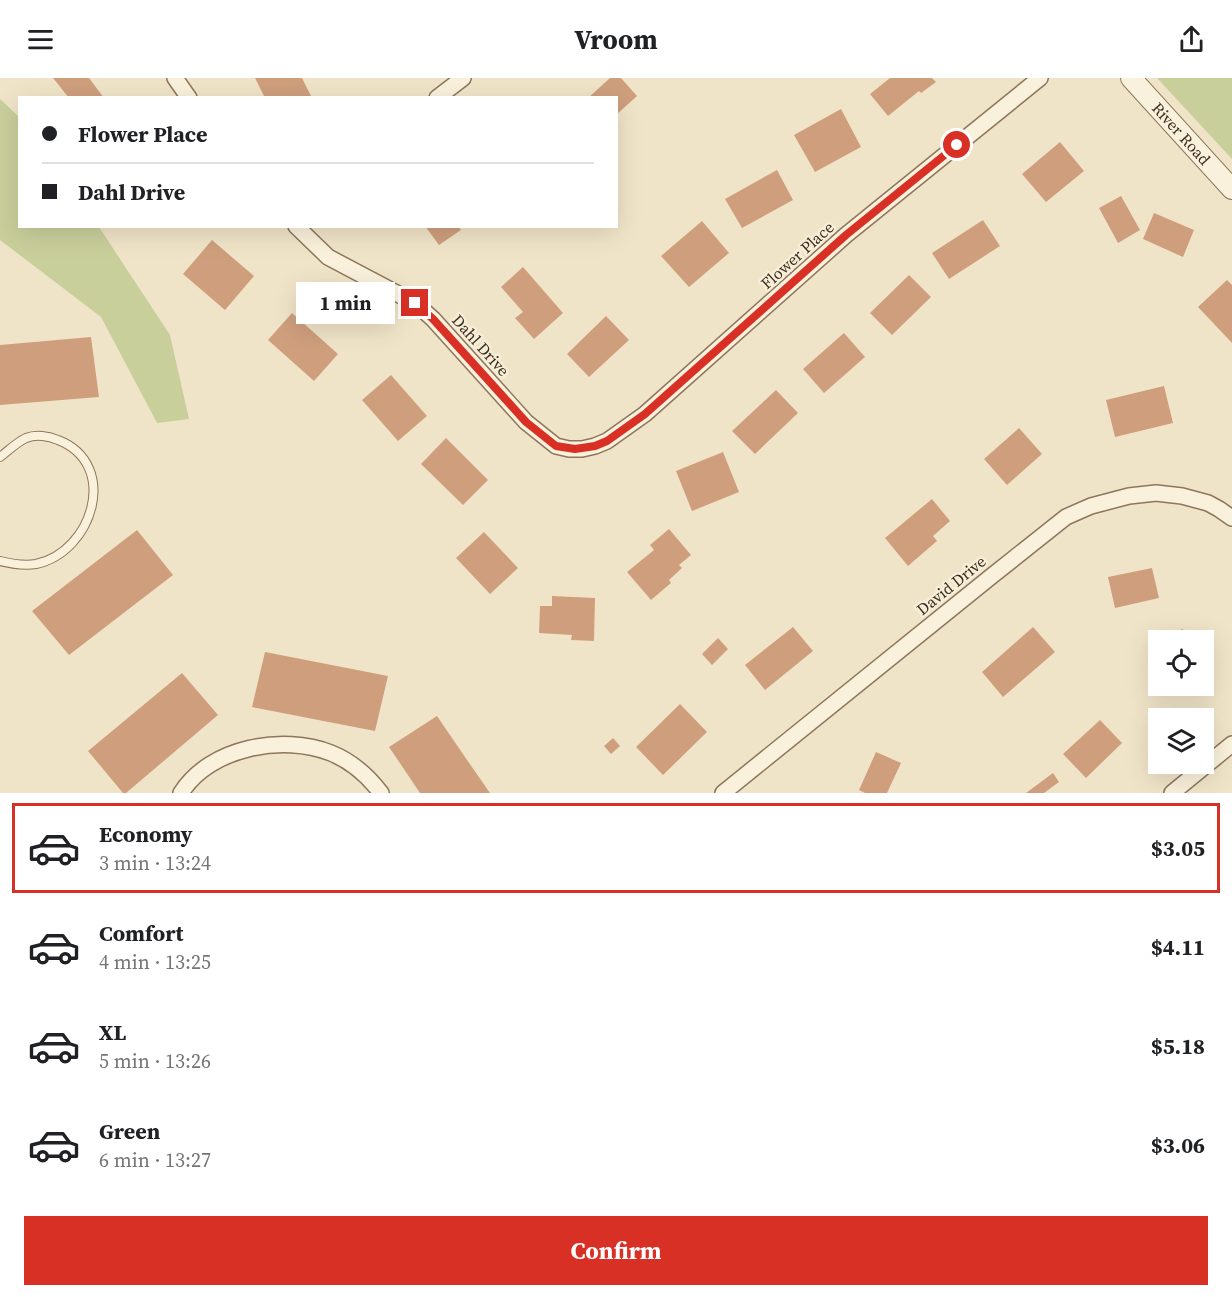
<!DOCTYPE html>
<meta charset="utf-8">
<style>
body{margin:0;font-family:"Source Serif 4",serif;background:#f6f6f6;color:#202124;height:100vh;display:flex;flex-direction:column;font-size:22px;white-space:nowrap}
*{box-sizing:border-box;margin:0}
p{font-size:20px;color:#757577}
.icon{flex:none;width:33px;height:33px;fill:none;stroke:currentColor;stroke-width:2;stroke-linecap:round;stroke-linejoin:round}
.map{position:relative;height:715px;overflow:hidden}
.panel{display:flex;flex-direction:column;background:#fff;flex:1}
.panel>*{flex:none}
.hud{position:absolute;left:18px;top:18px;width:600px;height:132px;border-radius:0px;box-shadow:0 6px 24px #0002;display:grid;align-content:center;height:132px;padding:0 24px;background:#fff}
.buttons{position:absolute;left:1148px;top:552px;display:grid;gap:12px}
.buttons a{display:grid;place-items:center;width:66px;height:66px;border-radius:0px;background:#fff;box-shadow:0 6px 24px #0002;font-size:30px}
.end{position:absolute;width:27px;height:27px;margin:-14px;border:8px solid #d93025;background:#fff;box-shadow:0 0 0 3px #fff}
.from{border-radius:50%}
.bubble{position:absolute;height:42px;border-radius:0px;background:#fff;box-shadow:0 6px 24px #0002;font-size:20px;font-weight:700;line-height:42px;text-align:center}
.hud b{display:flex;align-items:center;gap:21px;height:57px;font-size:22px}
.hud b+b{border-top:2px solid #e0e0e0}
.hud i{width:15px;height:15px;background:#202124}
ul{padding:10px 0 0;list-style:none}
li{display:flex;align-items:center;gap:18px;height:90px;margin:0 12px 9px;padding:0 12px;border:3px solid transparent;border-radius:0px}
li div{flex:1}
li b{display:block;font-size:22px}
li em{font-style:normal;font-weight:700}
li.on{border-color:#d93025}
li>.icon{width:54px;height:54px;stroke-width:1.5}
.primary-button{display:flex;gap:12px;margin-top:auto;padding:12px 24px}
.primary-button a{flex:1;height:69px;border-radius:0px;background:#d93025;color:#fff;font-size:24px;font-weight:700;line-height:69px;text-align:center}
header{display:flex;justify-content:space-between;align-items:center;height:78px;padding:0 24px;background:#fff;font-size:27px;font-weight:700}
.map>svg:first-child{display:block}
</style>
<header><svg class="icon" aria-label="menu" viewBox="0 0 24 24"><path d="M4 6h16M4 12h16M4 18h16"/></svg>Vroom<svg class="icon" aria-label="share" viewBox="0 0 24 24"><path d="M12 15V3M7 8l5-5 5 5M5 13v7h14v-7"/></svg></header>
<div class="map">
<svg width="1232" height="715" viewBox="0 0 1232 715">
<rect width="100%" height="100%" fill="#f0e4c8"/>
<path fill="#c9cf9b" d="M1157 0H1232V81Z
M0 21 19 39 20 148 99 149 170 257 189 341 157 345 101 239 0 162Z"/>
<path fill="#cf9f7d" d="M53 0H89L104 20H69Z
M255 0H302L312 20H265Z
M610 0H621L637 18 616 37V20H588Z
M890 0H932L936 4 921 15 919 13 888 38 870 16Z
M841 31 861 69 815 94 794 57Z
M1060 64 1084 93 1046 124 1022 96Z
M777 92 793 122 742 150 725 121Z
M1121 118 1140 152 1118 165 1099 130Z
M1154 135 1194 152 1183 179 1143 161Z
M983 142 1000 168 949 201 932 175Z
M702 143 729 175 689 209 661 178Z
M425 148H458L461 152 439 167Z
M212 162 254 198 225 232 183 196Z
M523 189 563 235 534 261 515 240 523 234 501 209Z
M909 197 931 219 892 257 870 235Z
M1227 202 1232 207V265L1198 229Z
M292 235 338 276 314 303 268 262Z
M606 238 629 262 589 299 567 276Z
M844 255 865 279 824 315 803 291Z
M91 259 99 319 0 327V267Z
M391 297 427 338 398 363 362 322Z
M1164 308 1173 345 1115 359 1106 322Z
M776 312 798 335 755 376 732 353Z
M1019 350 1042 376 1007 407 984 381Z
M446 360 488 402 463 427 421 386Z
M723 374 739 414 692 433 676 393Z
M932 421 950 443 933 458 937 463 908 488 885 460Z
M669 451 691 477 679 487 682 490 669 502 671 505 651 522 627 494 654 472 650 467Z
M137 452 173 497 69 577 32 533Z
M484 454 518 490 490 516 456 480Z
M1152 490 1159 520 1115 530 1108 499Z
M552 518 595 520 594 563 571 562 572 557 539 555 540 528H552Z
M793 549 813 573 765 612 745 587Z
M1033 549 1055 574 1003 619 982 594Z
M1181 551 1208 559 1204 572 1203 562H1178Z
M718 560 728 571 712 587 702 576Z
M265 574 388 598 375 653 252 629Z
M182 595 218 637 126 715H123L88 673Z
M1165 608H1193L1190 618 1164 610Z
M680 626 707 654 663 697 636 669Z
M437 638 465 679 490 715H420L389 669Z
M1100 642 1122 665 1086 700 1063 676Z
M613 660 620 668 611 676 604 668Z
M876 674 901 685 887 715H865L859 712Z
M1053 695 1059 704 1044 715H1026Z"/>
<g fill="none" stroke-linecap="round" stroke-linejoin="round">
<g stroke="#8d765c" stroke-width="10">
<path id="service" d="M0 379C8 373 17 364 26 360 36 356 49 358 58 362 120 386 93 474 36 486 24 488 12 486 0 483"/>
</g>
<g stroke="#8d765c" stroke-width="18">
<path id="minor" d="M175 0 189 20
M437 20 463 0
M296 148 328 179 415 225 433 241 526 344 556 368 569 371H582L595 368 607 363 645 336 846 157 1040 0
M181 715C210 669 283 656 331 675 351 683 368 698 381 715
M723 715 993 497 1066 439 1091 428 1129 418 1156 415 1182 418 1208 425 1219 431 1232 440
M1172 715 1232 666"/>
</g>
<g stroke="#8d765c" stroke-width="22">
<g id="tertiary">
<path id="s1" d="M1131 0 1232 111"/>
</g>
</g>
<use href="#service" stroke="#faf1dc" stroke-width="8"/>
<use href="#minor" stroke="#faf1dc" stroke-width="15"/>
<use href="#tertiary" stroke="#faf1dc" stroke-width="20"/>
</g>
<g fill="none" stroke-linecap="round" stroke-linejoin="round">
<path stroke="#d93025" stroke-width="8" d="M415 225 433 241 526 344 556 368 575 371 595 368 607 363 645 336 846 157 957 67"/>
</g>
<g text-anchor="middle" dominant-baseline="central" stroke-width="5" stroke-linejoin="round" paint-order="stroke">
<g font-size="16" fill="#3d2e20" stroke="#f7eed8">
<text stroke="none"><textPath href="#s1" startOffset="75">River Road</textPath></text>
<text transform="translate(797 177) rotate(-42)">Flower Place</text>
<text transform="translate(481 267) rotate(48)">Dahl Drive</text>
<text transform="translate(951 507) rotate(-39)">David Drive</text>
</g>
</g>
</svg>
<div class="buttons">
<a><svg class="icon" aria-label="locate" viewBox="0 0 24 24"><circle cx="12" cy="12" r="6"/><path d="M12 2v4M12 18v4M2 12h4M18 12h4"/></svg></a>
<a><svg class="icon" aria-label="layers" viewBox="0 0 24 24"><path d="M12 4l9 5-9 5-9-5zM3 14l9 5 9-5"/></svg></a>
</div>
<i class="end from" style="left:957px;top:67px"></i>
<i class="end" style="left:415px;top:225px"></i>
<div class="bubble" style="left:296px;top:204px;width:99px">1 min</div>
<div class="hud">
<b><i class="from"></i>Flower Place</b>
<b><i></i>Dahl Drive</b>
</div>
</div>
<section class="panel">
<ul>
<li class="on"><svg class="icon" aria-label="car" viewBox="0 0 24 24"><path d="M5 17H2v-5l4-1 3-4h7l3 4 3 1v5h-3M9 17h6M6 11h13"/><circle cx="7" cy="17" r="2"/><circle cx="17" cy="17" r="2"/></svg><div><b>Economy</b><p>3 min · 13:24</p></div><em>$3.05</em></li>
<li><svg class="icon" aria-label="car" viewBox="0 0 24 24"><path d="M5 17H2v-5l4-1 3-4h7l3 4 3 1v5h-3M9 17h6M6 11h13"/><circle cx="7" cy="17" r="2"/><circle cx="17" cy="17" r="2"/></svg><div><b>Comfort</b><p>4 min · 13:25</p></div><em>$4.11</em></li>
<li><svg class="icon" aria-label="car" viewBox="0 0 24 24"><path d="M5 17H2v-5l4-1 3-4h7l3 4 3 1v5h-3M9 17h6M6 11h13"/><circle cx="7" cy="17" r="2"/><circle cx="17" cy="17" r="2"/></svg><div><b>XL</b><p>5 min · 13:26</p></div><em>$5.18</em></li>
<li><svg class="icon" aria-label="car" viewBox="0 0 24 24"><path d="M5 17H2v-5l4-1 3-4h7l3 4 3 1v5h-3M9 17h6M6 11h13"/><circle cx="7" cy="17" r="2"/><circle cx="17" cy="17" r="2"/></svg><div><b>Green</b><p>6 min · 13:27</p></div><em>$3.06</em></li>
</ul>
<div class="primary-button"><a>Confirm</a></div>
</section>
